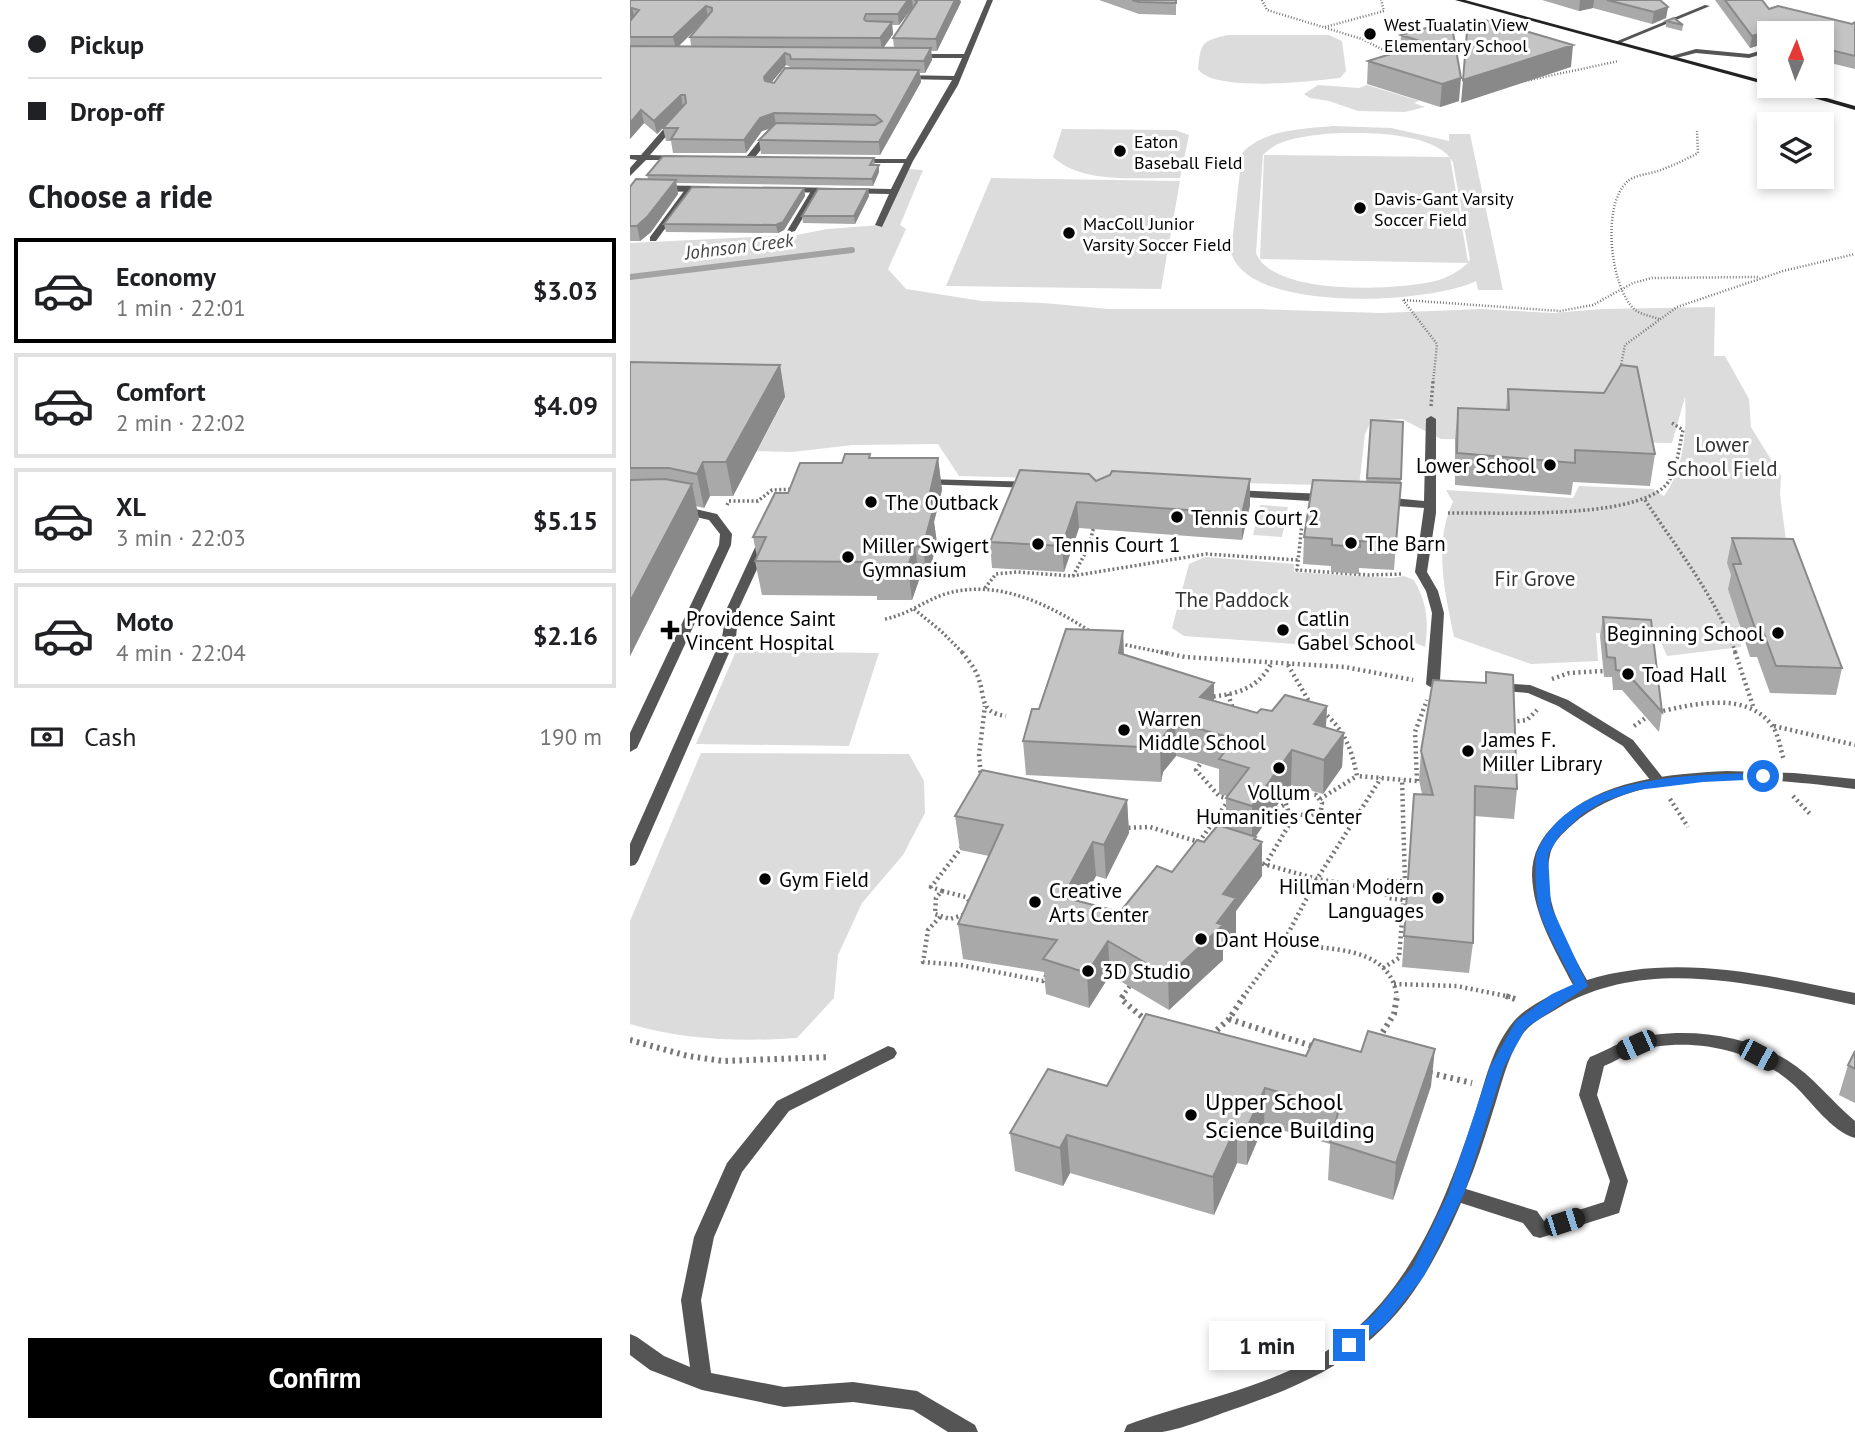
<!DOCTYPE html>
<meta charset="utf-8">
<style>
body{margin:0;font-family:"PT Sans",sans-serif;background:#f6f6f6;color:#202124;height:100vh;display:flex;flex-direction:column;font-size:26px;white-space:nowrap}
*{box-sizing:border-box;margin:0}
p{font-size:23px;color:#757577}
.icon{flex:none;width:38px;height:38px;fill:none;stroke:currentColor;stroke-width:2;stroke-linecap:round;stroke-linejoin:round}
.map{position:relative;flex:1;overflow:hidden}
.sheet{display:flex;flex-direction:column;background:#fff;width:630px}
.sheet>*{flex:none}
.guide{display:grid;align-content:center;height:154px;padding:0 28px;background:#fff}
.needle{width:46px;rotate:2deg}
.controls{position:absolute;left:1127px;top:21px;display:grid;gap:14px}
.controls a{display:grid;place-items:center;width:77px;height:77px;border-radius:0px;background:#fff;box-shadow:0 4px 10px #0003;font-size:35px}
.end{position:absolute;width:32px;height:32px;margin:-16px;border:9px solid #1a73e8;background:#fff;box-shadow:0 0 0 4px #fff}
.from{border-radius:50%}
.bubble{position:absolute;height:49px;border-radius:0px;background:#fff;box-shadow:0 4px 10px #0003;font-size:23px;font-weight:700;line-height:49px;text-align:center}
.car{position:absolute;width:21px;height:42px;margin:-21px -10px;border-radius:9px;box-shadow:0 0 5px 2px #0007;background:linear-gradient(#222 24%,#8ab4d8 0 40%,#222 0 76%,#8ab4d8 0 86%,#222 0)}
.guide b{display:flex;align-items:center;gap:24px;height:66px;font-size:26px}
.guide b+b{border-top:2px solid #e0e0e0}
.guide i{width:18px;height:18px;background:#202124}
ul{padding:0;list-style:none}
li{display:flex;align-items:center;gap:21px;height:105px;margin:0 14px 10px;padding:0 14px;border:4px solid #e0e0e0;border-radius:0px}
li div{flex:1}
li b{display:block;font-size:26px}
li em{font-style:normal;font-weight:700}
li.selected{border-color:#000}
li>.icon{width:63px;height:63px;stroke-width:1.5}
h2{padding:0 28px;font-size:32px;line-height:84px}
.pay{display:flex;align-items:center;gap:18px;height:77px;padding:0 28px;font-size:26px}
.pay p{margin-inline-start:auto}
.action{display:flex;gap:14px;margin-top:auto;padding:14px 28px}
.action a{flex:1;height:80px;border-radius:0px;background:#000;color:#fff;font-size:28px;font-weight:700;line-height:80px;text-align:center}
main{display:flex;flex:1;min-height:0}
.map>svg:first-child{display:block}
</style>
<main>
<section class="sheet">
<div class="guide">
<b><i class="from"></i>Pickup</b>
<b><i></i>Drop-off</b>
</div>
<h2>Choose a ride</h2>
<ul>
<li class="selected"><svg class="icon" aria-label="car" viewBox="0 0 24 24"><path d="M5 17H2v-5l4-1 3-4h7l3 4 3 1v5h-3M9 17h6M6 11h13"/><circle cx="7" cy="17" r="2"/><circle cx="17" cy="17" r="2"/></svg><div><b>Economy</b><p>1 min · 22:01</p></div><em>$3.03</em></li>
<li><svg class="icon" aria-label="car" viewBox="0 0 24 24"><path d="M5 17H2v-5l4-1 3-4h7l3 4 3 1v5h-3M9 17h6M6 11h13"/><circle cx="7" cy="17" r="2"/><circle cx="17" cy="17" r="2"/></svg><div><b>Comfort</b><p>2 min · 22:02</p></div><em>$4.09</em></li>
<li><svg class="icon" aria-label="car" viewBox="0 0 24 24"><path d="M5 17H2v-5l4-1 3-4h7l3 4 3 1v5h-3M9 17h6M6 11h13"/><circle cx="7" cy="17" r="2"/><circle cx="17" cy="17" r="2"/></svg><div><b>XL</b><p>3 min · 22:03</p></div><em>$5.15</em></li>
<li><svg class="icon" aria-label="car" viewBox="0 0 24 24"><path d="M5 17H2v-5l4-1 3-4h7l3 4 3 1v5h-3M9 17h6M6 11h13"/><circle cx="7" cy="17" r="2"/><circle cx="17" cy="17" r="2"/></svg><div><b>Moto</b><p>4 min · 22:04</p></div><em>$2.16</em></li>
</ul>
<div class="pay"><svg class="icon" aria-label="cash" viewBox="0 0 24 24"><path d="M3 7h18v10H3z"/><circle cx="12" cy="12" r="2"/></svg>Cash<p>190 m</p></div>
<div class="action"><a>Confirm</a></div>
</section>
<div class="map">
<svg width="1225" height="1432" viewBox="0 0 1225 1432">
<rect width="100%" height="100%" fill="#fff"/>
<path fill="#dcdcdc" fill-rule="evenodd" d="M598 35H699L712 41 716 71 710 78C683 81 584 93 568 69 571 43 571 41 598 35Z
M688 85 729 88 737 85 789 101 784 103 795 107 775 112 728 111 699 101 680 98 674 94Z
M703 126 761 128 819 141V134H840L873 290H848L846 281C800 304 617 314 601 252L612 153C634 129 673 129 703 126ZM694 134C727 132 805 130 823 162L840 260 838 262 820 157 634 155 630 259 838 263C828 272 817 278 805 281 768 290 643 297 626 253L633 155C649 138 673 137 694 134Z
M432 129 545 130 559 135 550 178C511 177 453 185 423 157Z
M279 169 293 170 270 225 276 229 258 269 276 289 352 301 414 303 479 309H627L751 313 851 309 923 313 972 309 1085 307 1084 356H1095L1119 399 1121 427 1151 476 1150 494 1159 564 1108 610 1111 647 1037 656 1028 636 966 633 968 661 901 664 824 637C815 593 803 544 823 502L816 490 943 498 949 486 1023 489 1034 496C1054 469 1057 430 1055 397L1042 443 811 439 772 419 741 421 735 434 729 486 329 476 308 444 223 445 162 452 127 451 155 398 0 394V243L167 235 197 229 251 225Z
M361 178 550 181 531 289 316 286Z
M630 505 658 507 652 537 623 535Z
M575 557 664 564V572L762 578 774 576 784 580C797 603 799 621 795 647L774 638 750 650 554 636 542 628 559 564Z
M106 651 249 653 219 746 66 744Z
M71 753 279 754 294 781 295 813 273 855 232 903 208 955 204 998 167 1038C113 1042 52 1040 0 1024V921Z"/>
<g fill="none" stroke-linecap="round" stroke-linejoin="round">
<path stroke="#a3a3a3" stroke-width="6" d="M0 277 222 250"/>
<path stroke="#777" stroke-width="2.5" stroke-dasharray="1 2" stroke-linecap="butt" d="M632 0 637 10 732 39 763 55
M695 27 754 11 751 0
M895 81 989 61
M773 300 807 344 803 383
M774 300 930 311 963 305 1003 283 1022 278 1128 277
M1029 319C1021 316 1011 315 1004 309 980 286 971 204 998 181 1005 175 1019 174 1028 171 1042 166 1055 160 1068 153L1067 131
M990 370 995 345 1047 307 1153 271 1225 254"/>
<path stroke="#777" stroke-width="3.5" stroke-dasharray="2 2.5" stroke-linecap="butt" d="M801 406 803 381
M1015 500C1047 549 1087 598 1106 654
M97 505 99 501H128L142 490 166 489
M818 513C867 512 1000 520 1035 486 1047 474 1049 446 1053 430L1042 423
M672 524 667 570 739 575 773 574
M443 576 459 546 464 526
M355 588 366 574 387 572 442 576 576 554 668 560
M284 609 311 631 334 654
M255 619C277 615 294 601 315 594 369 578 419 605 463 633
M491 644 540 654"/>
<path stroke="#777" stroke-width="4.5" stroke-dasharray="2 3.5" stroke-linecap="butt" d="M332 652C338 660 345 668 348 677 356 697 348 712 376 716
M531 652 555 657 715 667 783 680
M1105 652 1124 709
M658 665 680 703
M922 679 939 673 973 671
M598 694 604 712
M578 697C604 695 628 689 641 664
M693 712C714 729 722 750 727 776L787 781
M1028 712C1064 704 1114 691 1141 724 1149 734 1150 749 1154 760
M882 722 897 720 907 710
M1004 726 1020 715
M1144 726 1225 745
M573 760 566 770 589 796 599 799
M351 778 349 755 355 706
M787 781 785 732 797 700
M668 793 686 795 692 803 691 810 680 816 659 813 655 801Z
M1163 796 1182 816
M690 799 727 776
M1040 799 1058 827
M637 811 641 812 654 805
M493 828 520 827 569 842
M569 842 599 800
M332 847 301 887 312 891 306 898 305 914 320 919 336 914
M627 862 687 879 757 891V898L774 900
M635 865 665 815
M312 891 336 897 342 904
M757 891 759 880 775 882
M310 917 298 930 293 962 331 965 413 981 417 974
M653 943C693 951 760 942 767 997
M753 968 769 958 775 882 772 779
M764 984 827 986 881 997
M492 997 502 983
M613 997 653 943 687 879 751 778"/>
<path stroke="#777" stroke-width="6" stroke-dasharray="2.5 4.5" stroke-linecap="butt" d="M493 996 491 999 518 1022
M876 996 888 1000
M599 1019 685 1047
M587 1030 599 1019 614 996
M749 1038 764 1014 767 996
M0 1040 58 1056 93 1061 200 1057
M800 1073 842 1083"/>
<path fill="#555" fill-rule="evenodd" d="M1075 5 1080 6 990 43 985 42Z
M137 131 144 133 122 161H116V157Z
M57 187 64 189 26 241H20V237Z
M185 188 189 191 165 231 158 233 157 231 181 191Z
M48 505 87 514 102 534 101 545 7 748 0 752V733L89 545 90 534 79 520 44 512V506Z
M134 537 140 541 109 608 106 637 8 861 5 865 0 866V844L92 637 97 608 128 541Z
M1097 771 1164 773 1225 779V789C1141 778 1010 764 942 825 933 833 922 843 920 855 910 899 937 943 957 980 1046 953 1137 975 1225 993V1005C1130 986 1019 955 930 1007 917 1015 901 1022 892 1035 876 1060 871 1087 862 1114 854 1140 846 1165 836 1189L907 1211 914 1221 974 1202 980 1181 949 1095 957 1062 960 1057C973 1052 986 1044 999 1040 1049 1026 1112 1033 1157 1060 1183 1076 1202 1102 1225 1121V1138C1201 1131 1182 1102 1165 1086 1125 1048 1055 1035 1003 1052 993 1056 984 1062 974 1066L967 1095 998 1181 989 1213 910 1238 903 1236 893 1223 831 1203C780 1320 734 1364 613 1406 591 1413 554 1429 532 1432 520 1432 506 1432 494 1432L497 1425 505 1422C576 1397 662 1383 721 1333 787 1277 818 1194 845 1113 855 1082 862 1047 884 1021 896 1007 926 992 943 985 925 950 903 914 902 875 902 853 911 838 926 823 971 779 1038 774 1097 771Z
M258 1046 264 1048 267 1053 264 1058 159 1111 112 1172 84 1237 71 1300 81 1373 154 1387 223 1382 287 1391 345 1425 348 1432H318L283 1410 223 1402 154 1407 72 1390 20 1370 0 1355V1334L7 1337 34 1356 60 1367 51 1300 64 1237 97 1163 147 1101Z"/>
<path fill="#555" fill-rule="evenodd" d="M357 0H363L328 85 283 161 252 227 245 225 259 194 152 192 151 190 155 187 261 189 274 163H228L224 161 228 159H276L322 80 272 79 268 77 272 75 324 76 332 58H285L281 56 285 54H334Z
M1139 48V52L1119 58 1066 53 1042 59 1038 57 1066 49 1119 54Z
M44 117 51 119 20 155 50 156H53V160H16L0 176V168L7 160 0 159V155H11Z
M0 185 79 186 83 189 79 192 0 191Z
M801 416 806 419V513L797 572 808 591 814 613 810 680 822 682 824 685C818 691 802 690 796 684L802 613 796 591 785 572 794 508 752 505 746 501 752 497 794 501 796 419Z
M294 479 403 482 409 485 403 488 290 484V480Z
M601 490 696 494 702 498 696 502 597 496V492Z
M866 683 900 685 938 700 1003 740 1037 783 1035 786H1025L993 746 928 706 898 693 861 690 859 687 861 684Z"/>
<path fill="#222" fill-rule="evenodd" d="M825 0H835L1139 82 1141 86Z
M1143 86H1154L1225 106V110Z"/>
</g>
<path fill="#a9a9a9" fill-rule="evenodd" d="M0 0H330L331 2 307 51H301L302 60 295 73H290L291 82 250 155 131 154 129 140 140 129 132 131 116 153H43L41 141H36L33 128 36 125 27 134 14 123 0 139ZM283 7 263 38 264 48H253L263 34 262 25H269ZM71 24 60 37 61 46H48ZM156 65 162 68 144 83 142 82Z
M469 0H546V15L509 14Z
M912 0H1030L1038 7 1036 18 1022 24 963 8 949 11Z
M1085 0H1132L1139 9 1222 24 1225 22V69L1192 61V33H1139V46L1130 45 1120 48Z
M821 21 829 101 810 107 737 84 738 61 770 51 771 35Z
M1036 21 1053 25 1052 31 1036 27Z
M244 158 245 165 249 172 243 186 46 183 48 194 21 232 10 241H0V187L18 179 17 175Z
M174 188 175 196 154 230 148 233 36 232 34 224Z
M238 189 239 196 225 224 173 223 172 216Z
M0 362 150 365 155 397 103 496H80L74 508 66 506 69 519 0 656Z
M878 389 1025 454 1020 486 943 482 941 495 825 485V439L828 408 876 410Z
M741 420 771 479 764 570 729 568V574L701 572V566L673 564 674 537 736 482Z
M240 454V458H308L312 490 304 522 307 543 297 580H289L282 600H247V596L132 595 125 561 127 557 123 537 212 463Z
M466 481 620 505 612 540 449 528 434 572 362 568 360 542Z
M1102 538 1212 668 1206 695 1140 693 1127 657H1120L1098 589 1101 575 1097 563Z
M973 617 1032 712 1029 732 992 690H983L982 677H974L970 636Z
M493 631 494 655 584 683V701L627 713 697 706 696 728 714 733 712 767 693 794 661 785 625 837 626 840 632 842V876L606 911V933L593 950V960L539 1010 480 975 459 1008 416 994 414 972 333 959 328 924 359 856 330 850 325 816 497 800 499 833 476 879 466 876 452 902 490 912 542 872 574 842 596 827V798L597 796 589 794V769L546 756 533 772 531 782 396 775 393 741 409 709Z
M856 672 887 789 884 819 844 816 843 943 839 973 772 967 784 794H792L789 780 791 751 855 683Z
M1225 1051V1103L1209 1095 1218 1065Z
M676 1056 801 1086 763 1200 698 1180 700 1144 634 1125 617 1165 607 1163 584 1215 440 1173 433 1186 385 1171 380 1133 477 1086Z"/>
<path fill="#898989" d="M278 0H282L283 7 269 25 268 14Z
M325 0H330L331 2 307 51 306 39Z
M950 0H964L963 8 949 11Z
M76 6 78 17 46 49 43 37Z
M1038 7 1036 18 1022 24 1024 12Z
M2 8 5 19 0 22V9Z
M262 22 263 34 252 50 250 38Z
M1132 33 1130 45 1120 48 1122 36Z
M943 45 941 67 831 103 833 80Z
M301 48 302 60 295 73 294 61Z
M155 53 156 65 136 89 134 77Z
M289 70 291 82 250 155 249 142Z
M831 78 829 101 810 107 812 84Z
M51 95 53 107 27 134 24 121Z
M11 110 14 123 0 139V123Z
M144 113 146 126 132 131 116 153 114 140 130 118Z
M249 165V172L243 186 242 179Z
M46 180 48 194 21 232 10 241 7 226Z
M174 188 175 196 154 230 148 233 146 225Z
M238 189 239 196 225 224 224 216Z
M150 365 155 397 103 496 96 462Z
M308 458 312 490 304 522 307 543 297 580 293 547 296 510Z
M73 462 80 496 74 508 67 474Z
M620 479V505L612 540V514Z
M62 484 69 519 0 656V602Z
M447 502 449 528 434 572 432 546Z
M285 546 289 580 282 600 278 566Z
M493 631 494 665 489 653Z
M584 683V717L570 697Z
M697 706 695 741 684 724Z
M545 722 546 756 533 772 531 782 530 748 532 738Z
M714 733 712 767 693 794 694 760Z
M662 750 661 785 622 842V806Z
M497 800 499 833 476 879 474 845Z
M626 837V850L632 842V876L606 911V933L593 950V960L539 1010 538 976 587 923 593 894Z
M463 842 466 876 436 931 433 897Z
M478 941 480 975 459 1008 457 973Z
M805 1049 801 1086 763 1200 766 1163Z
M635 1088 634 1125 617 1165V1128Z
M607 1125V1163L584 1215 583 1177Z
M437 1135 440 1173 433 1186 430 1148Z"/>
<path fill="#c4c4c4" stroke="#898989" stroke-width="2" d="M0 0H278L268 14H236L234 19 236 21 262 22 250 38 60 37 82 11V8L76 6 43 37H0V21L9 10 2 8 0 9Z
M285 0H325L306 39 263 38 287 2Z
M502 0H546V3L509 2Z
M977 0H1030L1038 7 1024 12Z
M1095 0H1132L1139 9 1148 6 1222 24 1225 22V56L1192 48V33H1132L1122 36Z
M1044 18 1053 25 1036 21Z
M838 19 861 21 943 45 833 80Z
M821 21 831 78 812 84 738 61 796 43 771 35Z
M0 46 301 48 294 61 161 59 160 55 155 53 134 77 135 81 144 83 155 68 289 70 249 142 129 140 146 123 245 125 252 121 245 115 144 113 130 118 114 140 41 139 48 128H33L56 103 55 95H51L24 121 11 110 0 123Z
M33 156 244 158 240 165H249L242 179 17 175Z
M6 179 46 180 17 217 7 226H0V187Z
M62 187 174 188 153 222 146 225 34 224Z
M188 189H238L224 216H172Z
M0 362 150 365 96 462H73L67 474 39 468H0Z
M991 365 1007 367 1025 454 945 450V463L827 453 828 408 879 410 878 389 974 393Z
M741 420 773 422 771 479 737 478Z
M215 454H240L239 458H308L296 510H303L293 547 285 546 278 566H243L244 562 125 561 136 537H123L145 493H158L170 463H212Z
M390 470 459 474 466 481 480 475 482 471 620 479 612 514 447 502 432 546 360 542Z
M35 479 62 484 0 602V480Z
M683 480 771 483 766 543 730 541V547L702 545V539L674 537Z
M1102 538 1163 539 1212 668 1146 666 1133 631H1126L1103 564H1111Z
M973 617 1021 620 1032 712 995 671 986 670 985 658 977 657Z
M436 629 493 631 489 653 584 683 570 697 627 713 631 709 642 711 655 695 697 706 684 724 714 733 694 760 662 750 622 806 596 798 619 768 589 759 605 739 545 722 532 738 530 748 393 741 402 709H409Z
M856 672 883 675 887 789 845 786 843 943 774 936 784 794 803 795 791 751 803 680 856 683Z
M352 770 497 800 474 845 463 842 433 897 490 912 527 866 542 872 567 840 574 842 588 825 626 837 624 839 632 842 593 894 606 898 587 923 593 925 538 976 478 941 457 973 413 959 427 940 328 924 373 825 325 816Z
M516 1014 676 1056 684 1039 731 1052 738 1031 805 1049 766 1163 700 1142 709 1109 635 1088 617 1128 607 1125 583 1177 437 1135 430 1148 380 1133 418 1069 477 1086Z
M1225 1051V1069L1218 1065Z"/>
<path fill="#1a73e8" d="M1133 773 1139 776 1137 779 1073 782 1008 790 975 801 954 813 929 836 918 855 921 906 958 986 896 1028 874 1067 834 1194 794 1276 756 1324 724 1350 719 1353 713 1350 710 1345 713 1340 744 1314 783 1266 818 1194 860 1067 886 1021 922 994 944 984C934 962 912 927 908 905 906 895 904 860 907 852 941 773 1061 775 1133 773Z"/>
<g fill="#000" stroke="#fff" stroke-width="2.5">
<circle cx="740" cy="34" r="7"/>
<circle cx="490" cy="151" r="7"/>
<circle cx="730" cy="208" r="7"/>
<circle cx="439" cy="233" r="7"/>
<circle cx="920" cy="465" r="7"/>
<circle cx="241" cy="502" r="7"/>
<circle cx="547" cy="517" r="7"/>
<circle cx="721" cy="543" r="7"/>
<circle cx="408" cy="544" r="7"/>
<circle cx="218" cy="557" r="7"/>
<path d="M36.5 619.5h7v7h7v7h-7v7h-7v-7h-7v-7h7z"/>
<circle cx="653" cy="630" r="7"/>
<circle cx="1148" cy="633" r="7"/>
<circle cx="998" cy="674" r="7"/>
<circle cx="494" cy="730" r="7"/>
<circle cx="838" cy="751" r="7"/>
<circle cx="649" cy="768" r="7"/>
<circle cx="135" cy="879" r="7"/>
<circle cx="808" cy="898" r="7"/>
<circle cx="405" cy="902" r="7"/>
<circle cx="571" cy="939" r="7"/>
<circle cx="458" cy="971" r="7"/>
<circle cx="561" cy="1115" r="7"/>
</g>
<g text-anchor="middle" dominant-baseline="central" stroke-width="6" stroke-linejoin="round" paint-order="stroke">
<g font-size="18" fill="#000" stroke="#fff" text-anchor="start">
<text x="754" y="24">West Tualatin View<tspan x="754" dy="21">Elementary School</tspan></text>
<text x="504" y="141">Eaton<tspan x="504" dy="21">Baseball Field</tspan></text>
<text x="744" y="198">Davis-Gant Varsity<tspan x="744" dy="21">Soccer Field</tspan></text>
<text x="453" y="223">MacColl Junior<tspan x="453" dy="21">Varsity Soccer Field</tspan></text>
</g>
<g font-size="19" font-style="italic" fill="#444" stroke="#fff">
<text transform="translate(109 246) rotate(-7)">Johnson Creek</text>
</g>
<g font-size="21" fill="#333" stroke="#fff">
<text x="1092" y="444">Lower<tspan x="1092" dy="24">School Field</tspan></text>
<text x="905" y="578">Fir Grove</text>
<text x="602" y="599">The Paddock</text>
</g>
<g font-size="21" fill="#000" stroke="#fff" text-anchor="start">
<text x="906" y="465" text-anchor="end">Lower School</text>
<text x="255" y="502">The Outback</text>
<text x="561" y="517">Tennis Court 2</text>
<text x="735" y="543">The Barn</text>
<text x="422" y="544">Tennis Court 1</text>
<text x="232" y="545">Miller Swigert<tspan x="232" dy="24">Gymnasium</tspan></text>
<text x="56" y="618">Providence Saint<tspan x="56" dy="24">Vincent Hospital</tspan></text>
<text x="667" y="618">Catlin<tspan x="667" dy="24">Gabel School</tspan></text>
<text x="1134" y="633" text-anchor="end">Beginning School</text>
<text x="1012" y="674">Toad Hall</text>
<text x="508" y="718">Warren<tspan x="508" dy="24">Middle School</tspan></text>
<text x="852" y="739">James F.<tspan x="852" dy="24">Miller Library</tspan></text>
<text x="649" y="792" text-anchor="middle">Vollum<tspan x="649" dy="24">Humanities Center</tspan></text>
<text x="149" y="879">Gym Field</text>
<text x="794" y="886" text-anchor="end">Hillman Modern<tspan x="794" dy="24">Languages</tspan></text>
<text x="419" y="890">Creative<tspan x="419" dy="24">Arts Center</tspan></text>
<text x="585" y="939">Dant House</text>
<text x="472" y="971">3D Studio</text>
</g>
<g font-size="24" fill="#000" stroke="#fff" text-anchor="start">
<text x="575" y="1101">Upper School<tspan x="575" dy="28">Science Building</tspan></text>
</g>
</g>
</svg>
<div class="controls">
<a><svg class="needle" viewBox="-14 -14 28 28"><path d="M0-13l5 13h-10z" fill="#e53935"/><path d="M0 13l5-13h-10z" fill="#757577"/></svg></a>
<a><svg class="icon" aria-label="layers" viewBox="0 0 24 24"><path d="M12 4l9 5-9 5-9-5zM3 14l9 5 9-5"/></svg></a>
</div>
<i class="end from" style="left:1133px;top:776px"></i>
<i class="end" style="left:719px;top:1345px"></i>
<div class="bubble" style="left:579px;top:1321px;width:116px">1 min</div>
<i class="car" style="left:1006px;top:1045px;rotate:246deg"></i>
<i class="car" style="left:1128px;top:1055px;rotate:118deg"></i>
<i class="car" style="left:934px;top:1222px;rotate:72deg"></i>
</div>
</main>
